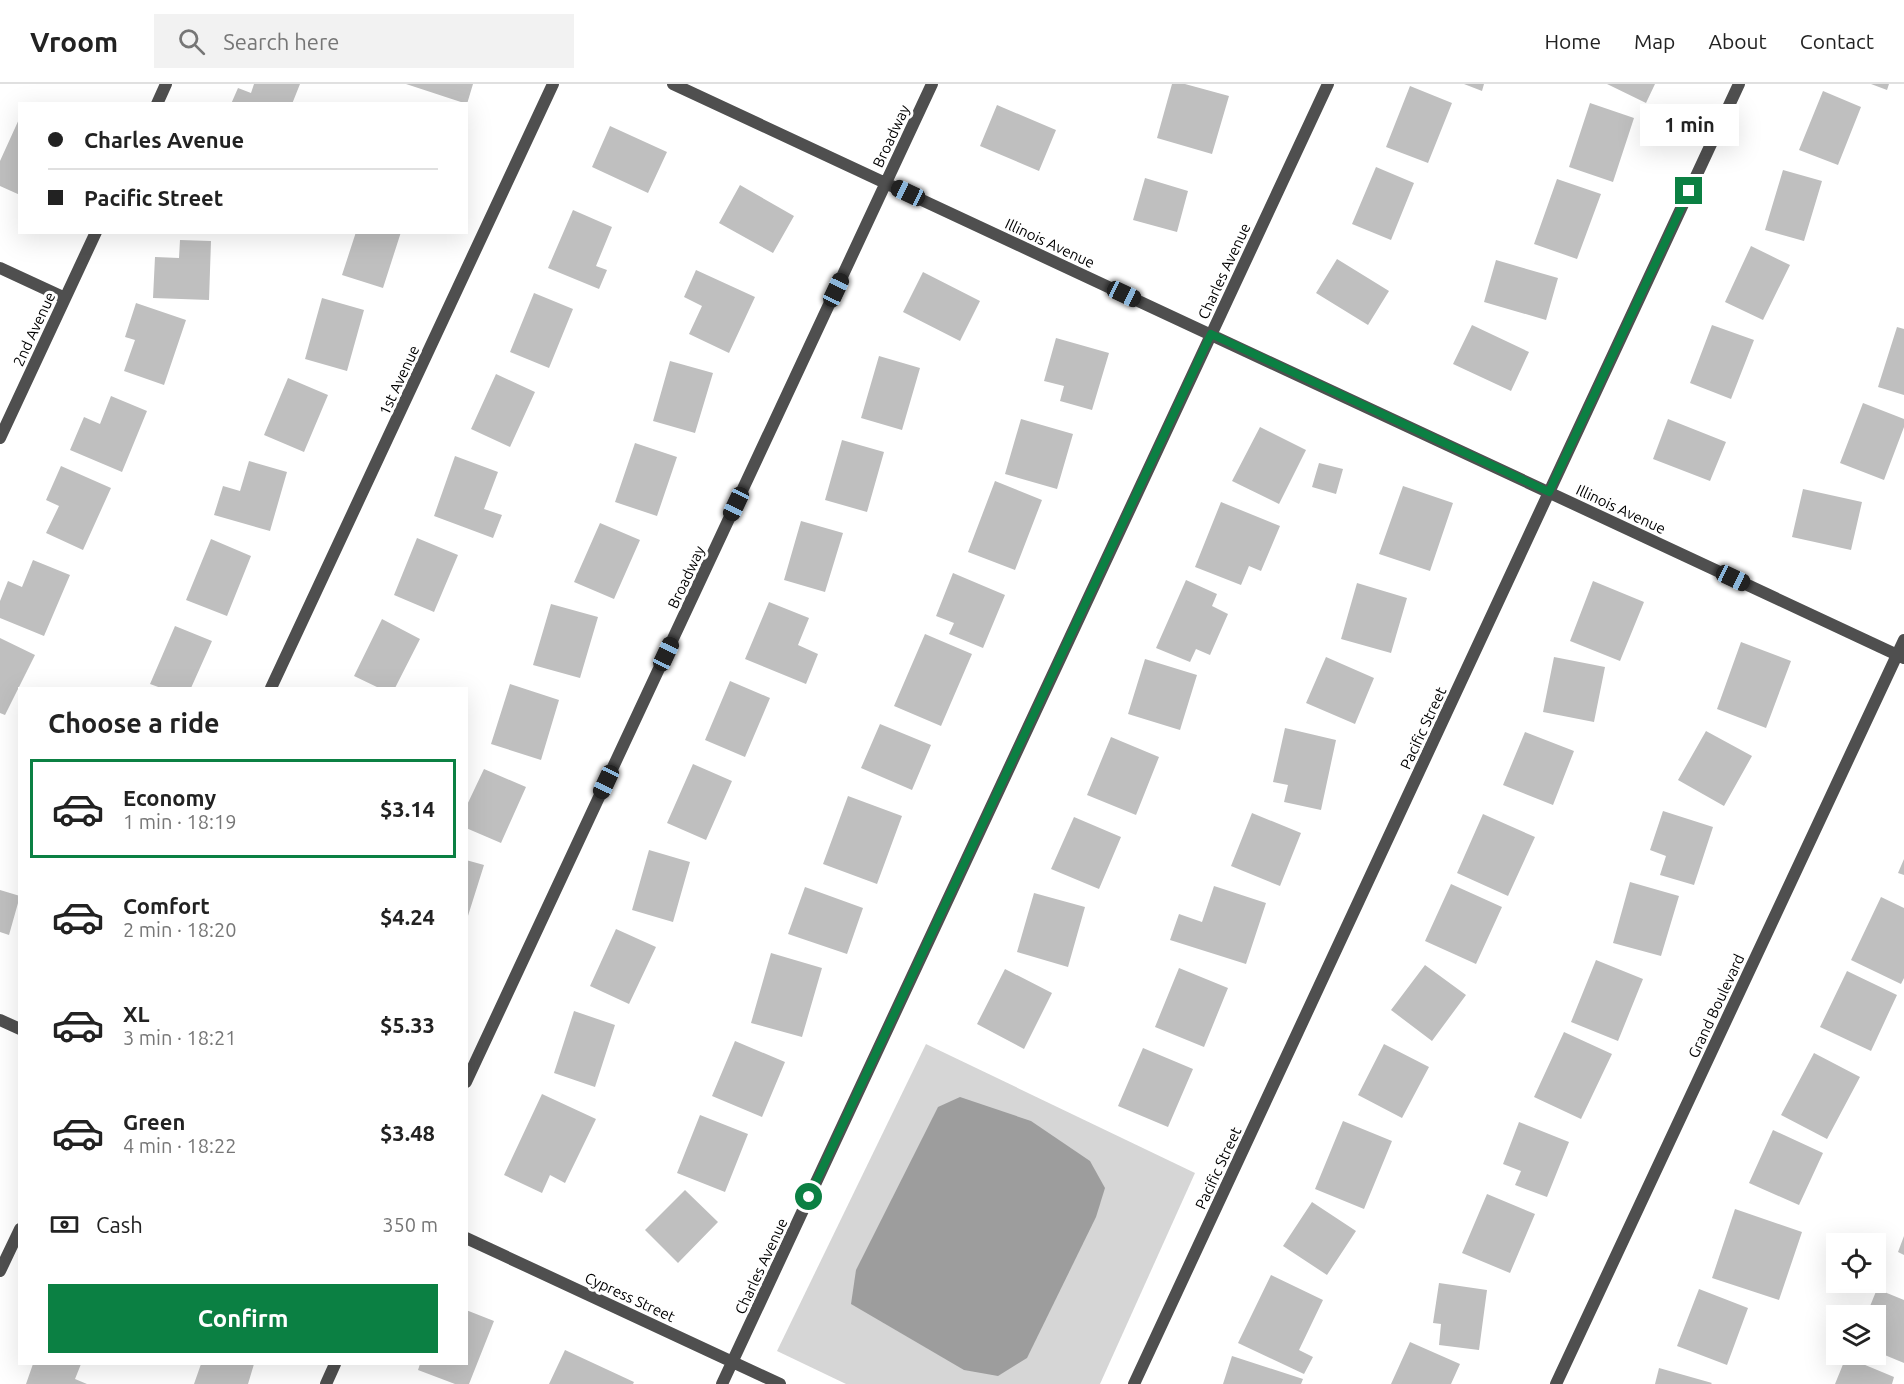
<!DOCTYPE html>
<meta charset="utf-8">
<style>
body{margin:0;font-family:Ubuntu,sans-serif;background:#f2f2f2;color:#222;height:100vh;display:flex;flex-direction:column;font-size:22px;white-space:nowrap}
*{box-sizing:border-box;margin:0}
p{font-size:20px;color:#767676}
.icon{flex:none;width:33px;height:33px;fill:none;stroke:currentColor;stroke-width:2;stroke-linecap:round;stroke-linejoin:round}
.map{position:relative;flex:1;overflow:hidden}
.sheet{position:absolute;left:18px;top:603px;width:450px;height:678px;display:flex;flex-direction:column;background:#fff;border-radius:0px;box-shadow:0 6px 24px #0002}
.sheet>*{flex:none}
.hud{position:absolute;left:18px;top:18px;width:450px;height:132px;border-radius:0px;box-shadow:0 6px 24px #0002;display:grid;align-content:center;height:132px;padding:0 30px;background:#fff}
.tools{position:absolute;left:1826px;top:1149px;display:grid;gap:12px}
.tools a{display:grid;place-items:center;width:60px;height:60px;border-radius:0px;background:#fff;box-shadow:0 6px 24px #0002;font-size:30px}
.end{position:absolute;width:27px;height:27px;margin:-14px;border:8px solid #0b8043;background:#fff;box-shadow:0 0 0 3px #fff}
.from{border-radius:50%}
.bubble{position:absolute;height:42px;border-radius:0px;background:#fff;box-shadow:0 6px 24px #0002;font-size:20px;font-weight:700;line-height:42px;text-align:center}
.car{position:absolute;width:18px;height:36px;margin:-18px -9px;border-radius:8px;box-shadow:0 0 4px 2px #0007;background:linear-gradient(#222 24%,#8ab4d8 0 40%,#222 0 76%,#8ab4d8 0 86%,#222 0)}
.hud b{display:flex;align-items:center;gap:21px;height:57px;font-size:22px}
.hud b+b{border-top:2px solid #e0e0e0}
.hud i{width:15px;height:15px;background:#222}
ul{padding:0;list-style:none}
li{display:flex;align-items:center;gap:18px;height:99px;margin:0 12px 9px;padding:0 18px;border:3px solid transparent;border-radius:0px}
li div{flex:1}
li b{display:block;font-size:22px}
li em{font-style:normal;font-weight:700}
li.on{border-color:#0b8043}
li>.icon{width:54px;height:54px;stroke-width:1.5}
h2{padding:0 30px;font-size:27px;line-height:72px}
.pay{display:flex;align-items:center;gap:15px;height:66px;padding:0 30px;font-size:22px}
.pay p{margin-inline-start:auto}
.cta{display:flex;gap:12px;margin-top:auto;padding:12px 30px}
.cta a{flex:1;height:69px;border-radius:0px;background:#0b8043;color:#fff;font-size:24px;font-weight:700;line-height:69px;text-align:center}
header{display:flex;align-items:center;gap:36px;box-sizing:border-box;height:84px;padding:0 30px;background:#fff;border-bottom:2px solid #e0e0e0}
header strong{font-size:28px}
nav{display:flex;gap:33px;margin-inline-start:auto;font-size:21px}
.search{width:420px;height:54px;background:#f2f2f2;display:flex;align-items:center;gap:15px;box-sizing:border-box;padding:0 21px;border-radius:0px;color:#767676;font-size:22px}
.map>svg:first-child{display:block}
</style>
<header>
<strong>Vroom</strong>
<div class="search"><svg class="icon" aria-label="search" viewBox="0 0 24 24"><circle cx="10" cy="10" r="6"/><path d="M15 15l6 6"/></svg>Search here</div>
<nav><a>Home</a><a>Map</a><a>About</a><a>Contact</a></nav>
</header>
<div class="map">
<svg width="1904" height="1300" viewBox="0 0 1904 1300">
<rect width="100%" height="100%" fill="#fff"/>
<path fill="#d6d6d6" d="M926 960 1195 1089 1100 1300H846L777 1267Z"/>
<path fill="#9d9d9d" d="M960 1013 1031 1037 1090 1077 1105 1104 1096 1133 1027 1274 998 1292 964 1286 851 1220 856 1186 938 1023Z"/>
<path fill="#bfbfbf" d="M254 0H300L292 20H231L238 4 251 9Z
M406 0H473L467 20Z
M1172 0H1185L1229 12 1212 70 1157 54Z
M1464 0H1484L1482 7Z
M1607 0H1655L1646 19Z
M1871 0H1889L1887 6Z
M1410 2 1452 19 1428 79 1386 63Z
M1823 7 1861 23 1838 81 1799 66Z
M1590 19 1634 34 1613 98 1569 83Z
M997 21 1056 46 1039 87 980 62Z
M20 33V111L0 102V77Z
M610 42 667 68 648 109 592 83Z
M1376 83 1414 99 1391 156 1352 140Z
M1783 86 1822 97 1804 157 1765 146Z
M1145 94 1188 107 1177 148 1133 136Z
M1557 95 1601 110 1577 175 1534 160Z
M740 101 794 132 773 169 719 139Z
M573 126 612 143 596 182 607 186 599 205 548 184Z
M356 148H401L383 204 342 191Z
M180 156 211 157 209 216 153 214 155 173 179 174Z
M1751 162 1790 181 1763 236 1725 218Z
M1337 175 1389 207 1368 241 1316 209Z
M1496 176 1558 194 1546 236 1484 218Z
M696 186 755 213 729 269 689 250 702 222 684 213Z
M923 188 980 217 960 257 903 228Z
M534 209 573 225 549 284 510 268Z
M322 214 364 226 347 287 305 275Z
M136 219 186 236 164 301 124 287 135 256 125 253Z
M1472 241 1529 268 1511 307 1453 280Z
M1712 241 1754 256 1731 315 1690 299Z
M1897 243 1904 245V311L1878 303Z
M1056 254 1109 269 1092 326 1060 317 1064 302 1044 297Z
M879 272 920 284 902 346 861 334Z
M670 277 713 289 695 349 653 337Z
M496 290 535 308 510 363 471 345Z
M288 294 328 311 304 368 264 351Z
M111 312 147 327 122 388 70 366 84 333 100 340Z
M1863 319 1904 335V343L1884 396 1840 379Z
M1021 335 1073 350 1057 405 1005 390Z
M1668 335 1726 358 1710 397 1653 375Z
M1260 343 1306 366 1279 420 1232 397Z
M842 356 884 368 867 428 825 416Z
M635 359 677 373 657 432 615 418Z
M455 372 498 388 484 425 502 431 493 454 434 432Z
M249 377 287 388 270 447 214 431 223 402 240 407Z
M1319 379 1343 385 1336 410 1312 403Z
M61 382 111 404 83 466 46 449 59 422 46 416Z
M995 397 1042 416 1015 486 968 468Z
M1403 402 1453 419 1430 487 1379 470Z
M1803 405 1862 418 1851 466 1792 453Z
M1221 418 1280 442 1261 487 1249 482 1241 501 1195 483Z
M801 437 843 449 825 508 784 496Z
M600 439 640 456 614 515 574 498Z
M417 454 458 471 434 528 394 511Z
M211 455 251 472 227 532 186 516Z
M33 476 70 491 44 552 0 534V517L8 497 22 503Z
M953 489 1005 511 983 564 949 550 954 539 936 532Z
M1186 496 1217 510 1212 522 1228 530 1210 571 1196 565 1190 578 1156 564Z
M1593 497 1644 518 1620 577 1570 557Z
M1357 499 1407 514 1391 569 1341 555Z
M769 518 809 534 798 561 818 570 806 600 745 575Z
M551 520 598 533 580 594 533 581Z
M382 535 420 555 395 604H379L354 592Z
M175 542 212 557 191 604H161L150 600Z
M925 550 972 570 941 642 894 622Z
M0 554 35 571 5 631 0 629Z
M1741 558 1791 577 1766 644 1717 625Z
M1326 573 1374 594 1355 640 1306 619Z
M1554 573 1605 583 1594 638 1543 628Z
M1145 575 1197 591 1180 646 1128 630Z
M730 597 770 614 745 673 705 656Z
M510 600 559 616 541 676 491 660Z
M880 640 931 661 912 706 861 684Z
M1285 644 1336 656 1321 726 1284 718 1288 701 1273 698Z
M1706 647 1752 672 1724 722 1678 696Z
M1525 648 1574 667 1553 721 1503 701Z
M1111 653 1159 673 1136 731 1087 711Z
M693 680 732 697 706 756 667 739Z
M484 685 526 703 501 759 466 744V723Z
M848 712 902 732 877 800 823 780Z
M1663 727 1713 743 1694 801 1660 791 1666 772 1650 766Z
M1252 729 1301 749 1280 802 1231 782Z
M1483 730 1535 753 1508 812 1457 789Z
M1074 733 1121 753 1099 805 1051 785Z
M649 766 690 778 673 838 632 826Z
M1904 775V791L1898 789Z
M466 776 484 781 467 835H466Z
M1630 798 1679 812 1661 872 1613 859Z
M1451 800 1502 823 1476 880 1425 857Z
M1214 802 1266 819 1246 880 1170 856 1179 830 1202 838Z
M805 803 863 824 847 870 788 850Z
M0 806 20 812 9 851 0 848Z
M1034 809 1085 823 1068 883 1017 868Z
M1881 813 1904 824V894L1901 900 1851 876Z
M616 845 656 863 629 920 590 902Z
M771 869 822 884 802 953 751 939Z
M1596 876 1643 895 1618 957 1571 938Z
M1425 881 1466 911 1432 957 1391 926Z
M1179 884 1228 904 1204 963 1155 943Z
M1005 885 1052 909 1024 965 977 940Z
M1847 887 1897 911 1871 967 1820 943Z
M574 927 615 941 595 1003 554 989Z
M1564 948 1612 970 1581 1035 1534 1013Z
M735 957 785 978 762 1033 712 1012Z
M1384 960 1429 983 1402 1034 1358 1011Z
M1143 964 1193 985 1168 1043 1118 1022Z
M1814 969 1860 993 1827 1055 1781 1031Z
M542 1010 596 1035 565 1099 550 1091 542 1109 504 1091Z
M700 1031 748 1050 725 1108 677 1089Z
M1343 1037 1392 1057 1364 1125 1315 1105Z
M1519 1038 1569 1058 1547 1113 1515 1101 1521 1087 1503 1080Z
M1773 1046 1823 1069 1799 1121 1749 1099Z
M685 1106 718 1138 678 1179 645 1146Z
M1487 1110 1535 1130 1510 1189 1462 1169Z
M1312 1118 1356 1147 1327 1191 1283 1162Z
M1735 1125 1802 1148 1779 1216 1712 1194Z
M1904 1152V1171L1898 1168Z
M1271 1191 1323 1216 1299 1266 1313 1273 1304 1290 1238 1259Z
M1439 1199 1487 1206 1479 1266 1439 1261 1441 1240 1433 1239Z
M1699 1205 1748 1224 1727 1281 1677 1262Z
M1877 1205 1904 1216V1279L1875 1267V1232H1866Z
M466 1226 494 1237 469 1300H455L418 1286 420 1280H466Z
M1410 1258 1460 1280 1451 1300H1391Z
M565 1266 634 1298 633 1300H549Z
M1232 1272 1303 1295 1301 1300H1223Z
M1846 1273 1894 1293 1892 1300H1835Z
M33 1280H81L75 1295 87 1300H26Z
M201 1280H254L248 1300H194Z
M1659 1284 1712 1299 1711 1300H1655Z"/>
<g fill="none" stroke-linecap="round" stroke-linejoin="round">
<path stroke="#4f4f4f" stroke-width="12" d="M673 0 1904 574
M157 20 166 0
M0 184 65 214
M0 354 96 148
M271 604 553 0
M0 936 20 945
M466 998 932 0
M466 1154 780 1300
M0 1187 20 1145
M326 1300 335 1280
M722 1300 1328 0
M1134 1300 1739 0
M1556 1300 1904 556"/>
</g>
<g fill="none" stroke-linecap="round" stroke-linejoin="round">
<path stroke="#0b8043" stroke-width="8" d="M809 1113 1211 250 1549 408 1689 107"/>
</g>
<g text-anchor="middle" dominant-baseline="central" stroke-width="6" stroke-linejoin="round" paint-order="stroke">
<g font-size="15" fill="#000" stroke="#fff">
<text transform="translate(891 52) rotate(-65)">Broadway</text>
<text transform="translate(1050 159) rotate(25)">Illinois Avenue</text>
<text transform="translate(1224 187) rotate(-65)">Charles Avenue</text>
<text transform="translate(34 245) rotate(-65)">2nd Avenue</text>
<text transform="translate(399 296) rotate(-65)">1st Avenue</text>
<text transform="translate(1621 425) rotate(25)">Illinois Avenue</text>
<text transform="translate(686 493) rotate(-65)">Broadway</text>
<text transform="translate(1423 644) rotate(-65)">Pacific Street</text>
<text transform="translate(1716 922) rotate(-65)">Grand Boulevard</text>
<text transform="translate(1218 1084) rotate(-65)">Pacific Street</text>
<text transform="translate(761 1182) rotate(-65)">Charles Avenue</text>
<text transform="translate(630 1213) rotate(25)">Cypress Street</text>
</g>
</g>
</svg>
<div class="tools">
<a><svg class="icon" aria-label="locate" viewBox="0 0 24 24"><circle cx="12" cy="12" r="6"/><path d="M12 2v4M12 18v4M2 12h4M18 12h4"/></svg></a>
<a><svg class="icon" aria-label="layers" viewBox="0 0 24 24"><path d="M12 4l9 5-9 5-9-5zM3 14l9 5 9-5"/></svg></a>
</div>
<i class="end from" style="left:809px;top:1113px"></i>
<i class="end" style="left:1689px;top:107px"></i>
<div class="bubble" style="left:1640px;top:20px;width:99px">1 min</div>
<i class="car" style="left:908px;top:109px;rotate:295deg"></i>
<i class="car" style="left:836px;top:206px;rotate:25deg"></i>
<i class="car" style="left:1124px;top:210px;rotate:115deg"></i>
<i class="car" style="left:736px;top:420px;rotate:205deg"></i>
<i class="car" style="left:1733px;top:494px;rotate:115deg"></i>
<i class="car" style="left:666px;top:570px;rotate:25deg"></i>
<i class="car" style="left:606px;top:698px;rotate:205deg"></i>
<div class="hud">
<b><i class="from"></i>Charles Avenue</b>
<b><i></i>Pacific Street</b>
</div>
<section class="sheet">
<h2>Choose a ride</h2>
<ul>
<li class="on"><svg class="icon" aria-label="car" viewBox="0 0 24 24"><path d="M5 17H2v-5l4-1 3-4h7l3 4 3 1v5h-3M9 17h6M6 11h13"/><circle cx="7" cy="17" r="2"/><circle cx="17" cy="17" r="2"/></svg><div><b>Economy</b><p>1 min · 18:19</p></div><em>$3.14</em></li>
<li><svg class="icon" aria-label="car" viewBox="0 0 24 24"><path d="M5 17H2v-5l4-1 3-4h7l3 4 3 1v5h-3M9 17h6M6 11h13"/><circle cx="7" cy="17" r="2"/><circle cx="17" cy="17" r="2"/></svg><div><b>Comfort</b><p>2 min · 18:20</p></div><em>$4.24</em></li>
<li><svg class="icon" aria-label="car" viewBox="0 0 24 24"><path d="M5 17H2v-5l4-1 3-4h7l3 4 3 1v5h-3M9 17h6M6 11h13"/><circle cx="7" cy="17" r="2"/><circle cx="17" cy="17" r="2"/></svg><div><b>XL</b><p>3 min · 18:21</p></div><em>$5.33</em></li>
<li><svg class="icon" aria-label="car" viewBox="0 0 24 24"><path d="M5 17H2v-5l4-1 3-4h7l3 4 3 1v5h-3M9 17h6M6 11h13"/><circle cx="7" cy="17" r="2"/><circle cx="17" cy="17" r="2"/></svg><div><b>Green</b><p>4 min · 18:22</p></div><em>$3.48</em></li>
</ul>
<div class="pay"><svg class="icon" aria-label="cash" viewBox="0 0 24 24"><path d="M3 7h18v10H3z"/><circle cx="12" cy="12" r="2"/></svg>Cash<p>350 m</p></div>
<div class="cta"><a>Confirm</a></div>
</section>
</div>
